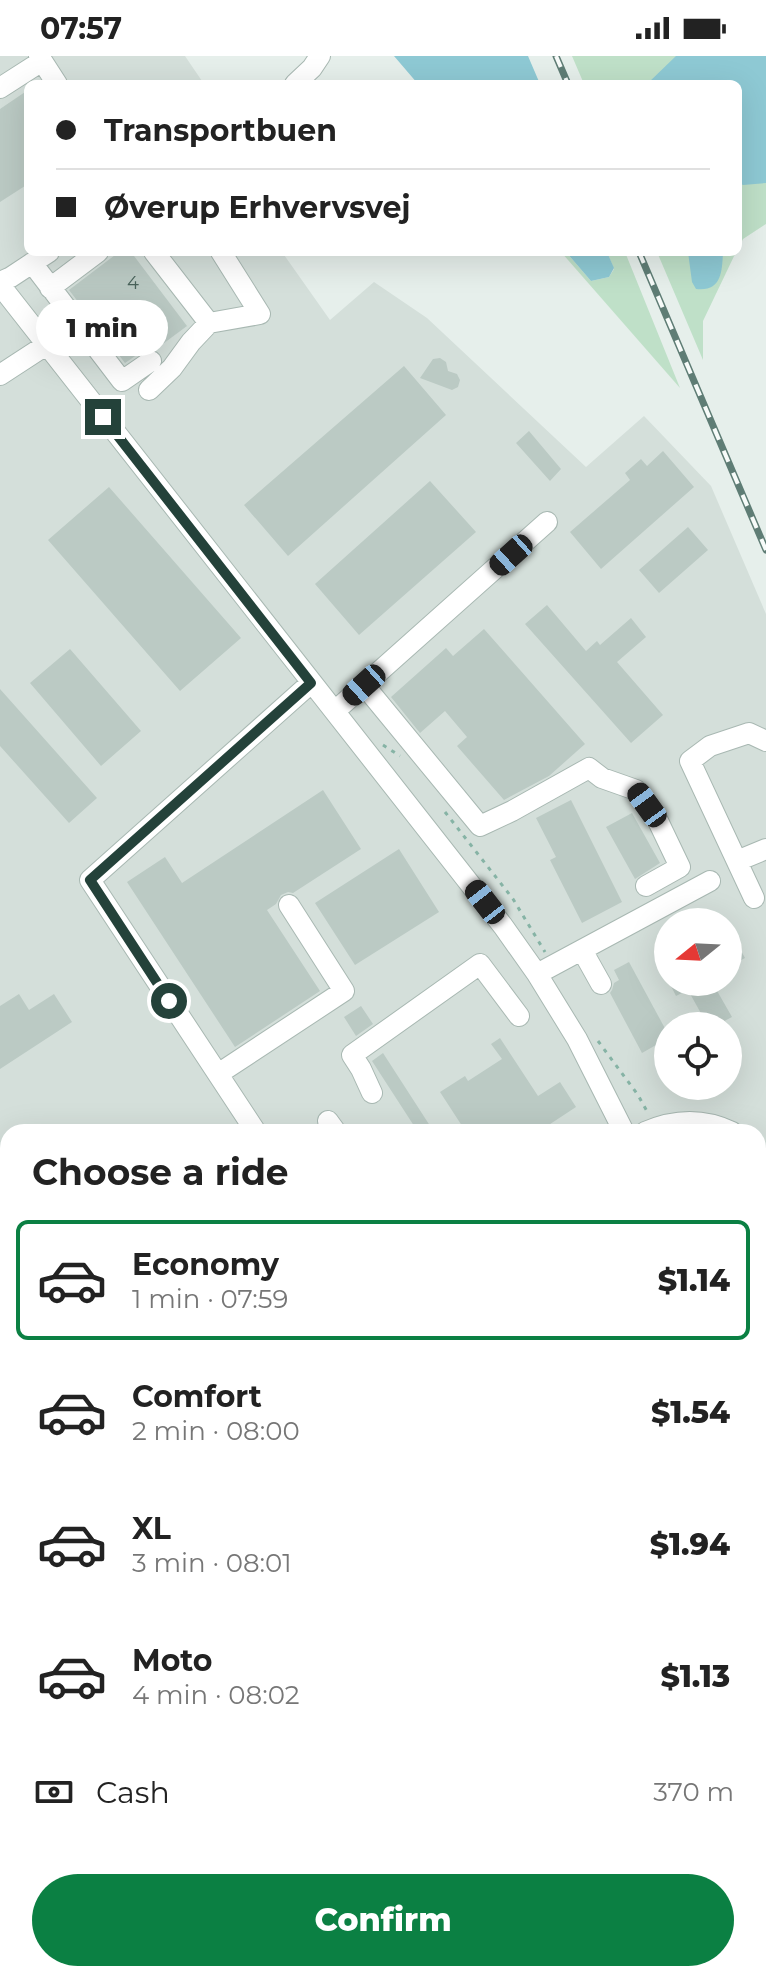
<!DOCTYPE html>
<meta charset="utf-8">
<style>
body{margin:0;font-family:Montserrat,sans-serif;background:#f6f6f6;color:#222;height:100vh;display:flex;flex-direction:column;font-size:30px;white-space:nowrap}
*{box-sizing:border-box;margin:0}
p{font-size:26px;color:#767676}
.icon{flex:none;width:44px;height:44px;fill:none;stroke:currentColor;stroke-width:2;stroke-linecap:round;stroke-linejoin:round}
.map{position:relative;flex:1;overflow:hidden}
.panel{position:absolute;left:0px;top:1068px;width:766px;height:858px;display:flex;flex-direction:column;background:#fff;border-radius:24px 24px 0 0;box-shadow:0 8px 32px #0002}
.panel>*{flex:none}
.banner{position:absolute;left:24px;top:24px;width:718px;height:176px;border-radius:12px;box-shadow:0 8px 32px #0002;display:grid;align-content:center;height:176px;padding:0 32px;background:#fff}
.needle{width:52px;rotate:252deg}
.fabs{position:absolute;left:654px;top:852px;display:grid;gap:16px}
.fabs a{display:grid;place-items:center;width:88px;height:88px;border-radius:50%;background:#fff;box-shadow:0 8px 32px #0002;font-size:40px}
.end{position:absolute;width:36px;height:36px;margin:-18px;border:10px solid #24423a;background:#fff;box-shadow:0 0 0 4px #fff}
.from{border-radius:50%}
.bubble{position:absolute;height:56px;border-radius:28px;background:#fff;box-shadow:0 8px 32px #0002;font-size:26px;font-weight:800;line-height:56px;text-align:center}
.car{position:absolute;width:24px;height:48px;margin:-24px -12px;border-radius:10px;box-shadow:0 0 6px 2px #0007;background:linear-gradient(#222 24%,#8ab4d8 0 40%,#222 0 76%,#8ab4d8 0 86%,#222 0)}
.banner b{display:flex;align-items:center;gap:28px;height:76px;font-size:30px}
.banner b+b{border-top:2px solid #e0e0e0}
.banner i{width:20px;height:20px;background:#222}
ul{padding:0;list-style:none}
li{display:flex;align-items:center;gap:24px;height:120px;margin:0 16px 12px;padding:0 16px;border:4px solid transparent;border-radius:12px}
li div{flex:1}
li b{display:block;font-size:30px}
li em{font-style:normal;font-weight:800}
li.current{border-color:#0b8043}
li>.icon{width:72px;height:72px;stroke-width:1.5}
h2{padding:0 32px;font-size:36px;line-height:96px}
.pay{display:flex;align-items:center;gap:20px;height:88px;padding:0 32px;font-size:30px}
.pay p{margin-inline-start:auto}
.button{display:flex;gap:16px;margin-top:auto;padding:16px 32px}
.button a{flex:1;height:92px;border-radius:48px;background:#0b8043;color:#fff;font-size:32px;font-weight:800;line-height:92px;text-align:center}
.status{display:flex;justify-content:space-between;align-items:center;height:56px;padding:0 40px;background:#fff;direction:ltr}
.status svg{height:22px;fill:currentColor}
.map>svg:first-child{display:block}
</style>
<div class="status"><b>07:57</b><svg viewBox="0 0 49 12"><path d="M0 12V9h3v3zM5 12V6h3v6zM10 12V3h3v9zM15 12V0h3v12zM26 1h20v11H26zM47 4h2v5h-2z"/></svg></div>
<div class="map">
<svg width="766" height="1925" viewBox="0 0 766 1925">
<rect width="100%" height="100%" fill="#e6efeb"/>
<path fill="#d4dfda" fill-rule="evenodd" d="M0 0H185L204 28H28V196H282L330 264 374 226 427 262 586 411 644 360 711 430 766 558V1925H0ZM668 866H728V926H668ZM668 970H728V1030H668ZM8 1076H758V1918H8Z"/>
<path fill="#bfe0c8" d="M572 0H766V168L743 183 738 193V28H584Z
M561 196H566L591 225 609 221 614 213 607 196H625L680 332Z
M657 196H736L703 265V304Z"/>
<path fill="#8ec9d4" d="M394 0H528L540 28H418Z
M676 0H766V127L743 129 738 126V28H647Z
M566 196H607L614 212 609 221 591 225Z
M688 196H723C722 215 722 236 696 233L692 226Z"/>
<path fill="#bbcac4" d="M28 34V128L0 146V53Z
M119 196H131L187 270 156 293 151 292 144 294 125 307 69 234Z
M440 302 446 306 448 315 457 318 460 324 458 331 452 334 420 322 433 303Z
M404 310 446 359 288 500 244 449Z
M529 375 561 413 550 425 516 387Z
M663 395 694 431 601 513 570 476 630 424 625 417 641 403 647 410Z
M430 425 476 476 359 579 315 528Z
M109 431 241 582 180 635 48 484Z
M688 471 708 494 659 537 639 514Z
M547 549 586 595 597 585 600 589 631 562 646 581 617 606 663 659 631 687 525 568Z
M484 573 585 688 549 720 504 744 457 690 467 681 445 655 420 677 391 641 446 592 453 600Z
M70 593 141 675 101 710 30 627Z
M0 633 97 742 69 767 0 690Z
M323 734 361 793 293 837 288 836 281 839 276 848 267 854 320 935 235 991 127 826 165 801 182 827Z
M571 744 622 846 582 867 550 804 556 801 536 762Z
M632 757 660 807 635 823 606 771Z
M399 793 439 856 355 909 315 847Z
M728 871 745 902 728 911Z
M629 906 668 978V1011L656 989 642 997 610 937 612 934 614 927 619 924 614 914Z
M669 926H712L732 961 715 970H708L688 934 676 940Z
M19 938 29 954 54 938 72 966 0 1013V950Z
M361 950 373 968 356 980 344 961Z
M500 982 538 1040 560 1026 576 1051 538 1076H466L440 1036 465 1020 468 1025 502 1003 491 988Z
M383 997 434 1076H418L372 1005Z"/>
<g fill="none" stroke-linecap="round" stroke-linejoin="round">
<path stroke="#bfccc8" stroke-width="20" stroke-dasharray="20 10" stroke-linecap="butt" d="M0 1664 8 1659"/>
<g stroke="#a8b8b2" stroke-width="22">
<path id="minor" d="M39 0 57 28
M295 28 312 12 320 0
M0 32 42 5
M32 207 122 325 151 305
M0 226 11 221 49 196
M0 229 503 870 537 918 577 983 624 1076
M50 232 98 196
M209 267 260 258 221 196
M0 319 46 289
M149 334 172 312 191 286 209 267 154 196
M364 629 480 770 512 755 589 712 602 722 636 734 658 765 680 811 646 830
M335 655 547 466
M737 805 766 793
M754 842 690 705 710 690 749 677 766 685
M582 894 601 928
M537 918 710 825
M218 1018 344 935 289 849
M372 1037 361 1013 352 999 480 908 519 960
M328 1065 336 1076
M256 1076 90 824 311 627
M645 1076C675 1063 703 1062 732 1076
M758 1099 766 1111
M0 1283 8 1295
M0 1312 8 1324
M758 1327 766 1322
M0 1472 8 1466
M0 1495 8 1490
M0 1569 8 1563
M0 1599 8 1594
M0 1627 8 1621
M0 1685 8 1681
M259 1918 261 1925
M410 1918 415 1925"/>
</g>
<path stroke="#86b3a5" stroke-width="3" stroke-dasharray="4 6" stroke-linecap="butt" d="M383 689 400 700
M445 756 513 843 545 896
M598 985 638 1039 648 1057
M758 1438 766 1451
M758 1502H766
M758 1811 766 1823
M0 1850 8 1862
M46 1918 51 1925
M118 1918 122 1923
M361 1918 362 1925
M492 1918 493 1925
M196 1920 199 1925
M50 1923 58 1918
M308 1925 311 1918"/>
<use href="#minor" stroke="#fff" stroke-width="20"/>
<g stroke="#5f7d75" stroke-width="7">
<path id="rail" d="M556 0 568 28
M639 196 766 494"/>
</g>
<use href="#rail" stroke="#f7fbf9" stroke-width="4" stroke-dasharray="12" stroke-linecap="butt"/>
</g>
<g fill="none" stroke-linecap="round" stroke-linejoin="round">
<path stroke="#24423a" stroke-width="10" d="M103 361 311 627 90 824 169 945"/>
</g>
<g text-anchor="middle" dominant-baseline="central" stroke-width="7" stroke-linejoin="round" paint-order="stroke">
<g font-size="18" fill="#4a645c">
<text x="133" y="227">4</text>
</g>
</g>
</svg>
<div class="fabs">
<a><svg class="needle" viewBox="-14 -14 28 28"><path d="M0-13l5 13h-10z" fill="#e53935"/><path d="M0 13l5-13h-10z" fill="#767676"/></svg></a>
<a><svg class="icon" aria-label="locate" viewBox="0 0 24 24"><circle cx="12" cy="12" r="6"/><path d="M12 2v4M12 18v4M2 12h4M18 12h4"/></svg></a>
</div>
<i class="end from" style="left:169px;top:945px"></i>
<i class="end" style="left:103px;top:361px"></i>
<div class="bubble" style="left:36px;top:244px;width:132px">1 min</div>
<i class="car" style="left:511px;top:499px;rotate:228deg"></i>
<i class="car" style="left:364px;top:629px;rotate:228deg"></i>
<i class="car" style="left:647px;top:749px;rotate:324deg"></i>
<i class="car" style="left:485px;top:846px;rotate:322deg"></i>
<div class="banner">
<b><i class="from"></i>Transportbuen</b>
<b><i></i>Øverup Erhvervsvej</b>
</div>
<section class="panel">
<h2>Choose a ride</h2>
<ul>
<li class="current"><svg class="icon" aria-label="car" viewBox="0 0 24 24"><path d="M5 17H2v-5l4-1 3-4h7l3 4 3 1v5h-3M9 17h6M6 11h13"/><circle cx="7" cy="17" r="2"/><circle cx="17" cy="17" r="2"/></svg><div><b>Economy</b><p>1 min · 07:59</p></div><em>$1.14</em></li>
<li><svg class="icon" aria-label="car" viewBox="0 0 24 24"><path d="M5 17H2v-5l4-1 3-4h7l3 4 3 1v5h-3M9 17h6M6 11h13"/><circle cx="7" cy="17" r="2"/><circle cx="17" cy="17" r="2"/></svg><div><b>Comfort</b><p>2 min · 08:00</p></div><em>$1.54</em></li>
<li><svg class="icon" aria-label="car" viewBox="0 0 24 24"><path d="M5 17H2v-5l4-1 3-4h7l3 4 3 1v5h-3M9 17h6M6 11h13"/><circle cx="7" cy="17" r="2"/><circle cx="17" cy="17" r="2"/></svg><div><b>XL</b><p>3 min · 08:01</p></div><em>$1.94</em></li>
<li><svg class="icon" aria-label="car" viewBox="0 0 24 24"><path d="M5 17H2v-5l4-1 3-4h7l3 4 3 1v5h-3M9 17h6M6 11h13"/><circle cx="7" cy="17" r="2"/><circle cx="17" cy="17" r="2"/></svg><div><b>Moto</b><p>4 min · 08:02</p></div><em>$1.13</em></li>
</ul>
<div class="pay"><svg class="icon" aria-label="cash" viewBox="0 0 24 24"><path d="M3 7h18v10H3z"/><circle cx="12" cy="12" r="2"/></svg>Cash<p>370 m</p></div>
<div class="button"><a>Confirm</a></div>
</section>
</div>
